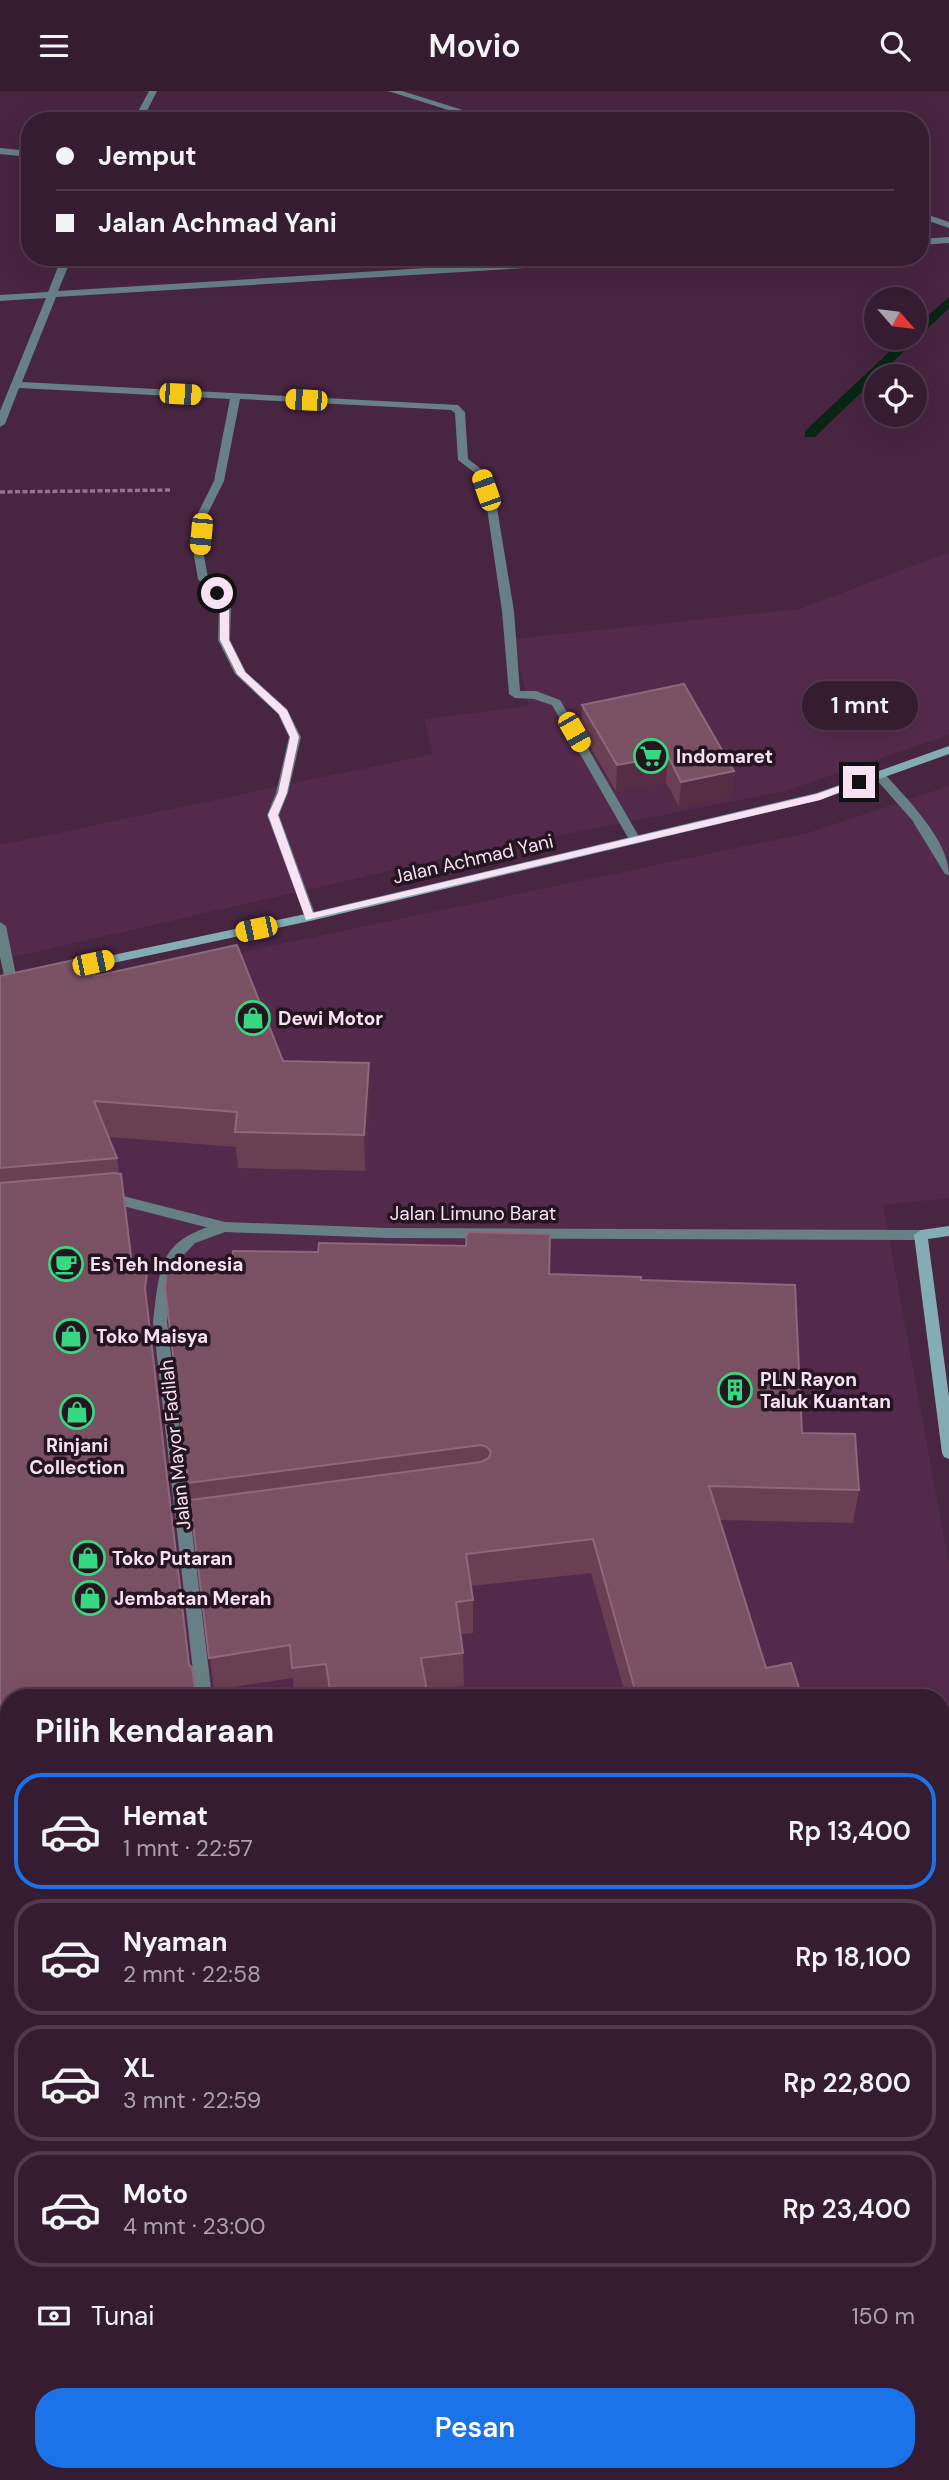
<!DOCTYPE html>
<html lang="id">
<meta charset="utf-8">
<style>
body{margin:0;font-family:"DM Sans",sans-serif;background:#41293d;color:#f1f3f6;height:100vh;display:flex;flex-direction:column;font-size:26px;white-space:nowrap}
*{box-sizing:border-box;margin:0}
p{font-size:23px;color:#aaa1ab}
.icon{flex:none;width:38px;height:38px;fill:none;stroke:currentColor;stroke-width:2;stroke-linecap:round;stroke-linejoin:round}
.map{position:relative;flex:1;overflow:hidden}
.panel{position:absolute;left:0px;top:1598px;width:950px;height:793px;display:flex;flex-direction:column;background:#361c31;border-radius:28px 28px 0 0;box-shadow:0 7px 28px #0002,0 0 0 2px #503a4d}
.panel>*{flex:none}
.top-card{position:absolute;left:21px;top:21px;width:908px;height:154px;border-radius:28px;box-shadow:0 7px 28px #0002,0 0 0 2px #503a4d;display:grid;align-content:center;height:154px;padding:0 35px;background:#361c31}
.needle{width:46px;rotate:118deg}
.tools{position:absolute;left:864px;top:196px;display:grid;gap:14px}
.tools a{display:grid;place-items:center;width:63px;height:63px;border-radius:50%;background:#361c31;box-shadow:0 7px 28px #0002,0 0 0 2px #503a4d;font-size:35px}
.end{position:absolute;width:32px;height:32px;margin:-16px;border:9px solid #f8e1f2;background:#111;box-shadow:0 0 0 4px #111}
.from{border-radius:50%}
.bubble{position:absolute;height:49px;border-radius:24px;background:#361c31;box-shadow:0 7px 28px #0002,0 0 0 2px #503a4d;font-size:23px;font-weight:600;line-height:49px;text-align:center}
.car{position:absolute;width:21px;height:42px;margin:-21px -10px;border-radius:9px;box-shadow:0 0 5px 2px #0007;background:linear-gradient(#f5c518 24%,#345 0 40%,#f5c518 0 76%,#345 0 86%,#f5c518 0)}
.top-card b{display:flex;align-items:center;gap:24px;height:66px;font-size:26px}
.top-card b+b{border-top:2px solid #503a4d}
.top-card i{width:18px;height:18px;background:#f1f3f6}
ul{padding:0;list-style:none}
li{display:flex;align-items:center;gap:21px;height:116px;margin:0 14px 10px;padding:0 21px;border:4px solid #503a4d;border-radius:28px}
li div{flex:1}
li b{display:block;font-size:26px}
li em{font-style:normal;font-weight:600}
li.on{border-color:#1a73e8}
li>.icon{width:63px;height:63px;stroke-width:1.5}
h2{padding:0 35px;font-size:32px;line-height:84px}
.pay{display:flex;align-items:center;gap:18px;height:77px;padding:0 35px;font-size:26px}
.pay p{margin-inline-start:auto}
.button{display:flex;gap:14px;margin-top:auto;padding:14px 35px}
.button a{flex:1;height:80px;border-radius:28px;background:#1a73e8;color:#fff;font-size:28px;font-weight:600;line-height:80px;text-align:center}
header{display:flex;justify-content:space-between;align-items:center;height:91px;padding:0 35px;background:#361c31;font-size:32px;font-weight:600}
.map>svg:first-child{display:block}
</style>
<header><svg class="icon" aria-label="menu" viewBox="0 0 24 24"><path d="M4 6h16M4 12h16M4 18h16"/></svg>Movio<svg class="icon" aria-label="search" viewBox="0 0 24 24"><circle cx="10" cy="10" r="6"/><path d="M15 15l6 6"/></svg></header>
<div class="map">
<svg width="949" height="2389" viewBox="0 0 949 2389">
<rect width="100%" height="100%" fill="#482541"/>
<path fill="#542a4c" d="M949 461V644L785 700 446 767 0 869V754L433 663 424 628 529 615 513 548 800 518Z
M949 695V1107L883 1114 949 1473V2389H35L33 2382H942V1606H9V2243L0 2220V912L808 742Z"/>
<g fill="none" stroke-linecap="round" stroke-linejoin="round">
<path fill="#092615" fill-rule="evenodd" d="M949 206V217L815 346H805V340L904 247H915V236Z"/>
<path stroke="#92748b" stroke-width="3.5" stroke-dasharray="5 2.5" stroke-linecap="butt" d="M0 401 172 399"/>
<path fill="#678086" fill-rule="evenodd" d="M879 680 883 681C906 707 949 749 949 784L945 783 912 729 875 687 873 684Z
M119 1104 225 1131 232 1136 225 1141 119 1114 107 1115 100 1110 102 1106Z"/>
<path fill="#678086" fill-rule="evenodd" d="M149 0H157L142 30H133Z
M388 0H402L498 30H483Z
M0 57 30 60V66L0 63Z
M920 121 949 131V137L920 127Z
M949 146V152L920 154V148Z
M62 166H72L58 200 604 166H659L654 169 56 206 22 291 458 314 465 321 468 368 485 381 497 417 514 520 520 600H536L560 609 641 749 639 752H631L552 614 534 608 515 607 509 603 502 520 487 417 475 382 458 369 455 322 451 319 240 308 224 390 208 422 204 465 208 487 221 500 231 516 230 549 246 581 287 618 301 646 288 702 279 724 316 826 310 830 306 829 267 724 276 702 289 646 278 623 235 583 218 549 219 516 212 504 198 488 194 465 198 422 214 390 230 308 19 297 5 333 0 336V320L46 207 0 210V204L48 201Z
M0 831 6 835 17 889 11 893 5 889 0 866Z
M225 1131 388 1137 921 1139 928 1144 921 1149 388 1147 225 1141 195 1152 178 1170 171 1195 167 1231 212 1606H196L153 1231C160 1170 160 1148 225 1131Z
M9 2179V2197L0 2199V2181Z"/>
<path fill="#83acb5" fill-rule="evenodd" d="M949 655V663L820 709 310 830 71 881 65 877 71 873 310 822 817 702Z
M949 1135V1145L928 1148 949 1306V1368L944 1366 942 1362 914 1144 921 1139Z"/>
</g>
<path fill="#6a3f52" d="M582 614 734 680 732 705 679 716 666 691 616 700 581 640Z
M0 885H95L283 970 370 1007 365 1080 238 1077 236 1056 109 1046 117 1067 119 1083H121L134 1182H147L152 1216 150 1231 190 1575 9 2176 0 2178Z
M549 1183 641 1189 802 1342 859 1399 853 1432 719 1429 766 1577 802 1606H626L591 1482 471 1495 473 1509V1542L461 1543 463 1562 464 1595 427 1599 428 1606H329V1605L294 1606 293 1587 214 1599 165 1196Z"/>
<path fill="#562d44" d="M668 665 666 691 616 700 617 674Z
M734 680 732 705 679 716 681 691Z
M369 972 370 1007 365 1080 364 1044Z
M121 1083 126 1118 138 1216 133 1182Z
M147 1182 152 1216 150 1231 193 1606 189 1574 145 1197Z
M949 2072V2097L942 2099V2074Z
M9 2148V2176L0 2178V2150Z
M949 2325V2347L942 2348V2327Z"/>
<path fill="#795163" stroke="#8d677a" stroke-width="2" d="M684 593 734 680 681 691 668 665 617 674 582 614Z
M237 854 283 970 369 972 364 1044 235 1041 237 1021 94 1010 117 1067 0 1077V885L88 866 95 885Z
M114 1082 121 1083 133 1182H147L145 1197 189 1574 192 1576 196 1606H9V2148L0 2150V1092Z
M467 1141 550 1143 549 1183 641 1186V1189L795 1194 802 1342 855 1343 859 1399 709 1395 766 1577 791 1572 802 1606H637L593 1448 466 1463 473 1509 456 1511 463 1562 421 1567 428 1606H331L326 1573 292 1577 290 1554 209 1567 190 1409 481 1371 489 1367 491 1361 487 1356 481 1354 188 1392 165 1196 167 1182 231 1181 233 1160 318 1161 319 1152 466 1155Z
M949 1822V2072L942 2074V1823Z
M949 2188V2325L942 2327V2189Z
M67 2382H714L716 2388 742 2382H911L913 2389H68Z"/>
<path fill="#f8e1f2" d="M214 500H221L229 516V549L245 581 287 619 299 646 287 702 278 724 313 822 817 703 859 688 864 691 820 709 306 829 268 724 278 702 290 646 279 623 237 583 220 549V516Z"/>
<defs>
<g id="supermarket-ring" transform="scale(1.75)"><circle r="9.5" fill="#251521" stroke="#36d881" stroke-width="1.5"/><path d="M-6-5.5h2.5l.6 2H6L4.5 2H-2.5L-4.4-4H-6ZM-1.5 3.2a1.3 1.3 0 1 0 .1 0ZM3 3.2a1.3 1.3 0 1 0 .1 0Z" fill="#36d881"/></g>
<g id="shop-ring" transform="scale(1.75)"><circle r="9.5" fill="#251521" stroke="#36d881" stroke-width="1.5"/><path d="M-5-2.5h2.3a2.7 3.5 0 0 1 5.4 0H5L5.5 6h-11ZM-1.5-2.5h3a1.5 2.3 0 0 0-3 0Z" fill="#36d881"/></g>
<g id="cafe-ring" transform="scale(1.75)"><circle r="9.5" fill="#251521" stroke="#36d881" stroke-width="1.5"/><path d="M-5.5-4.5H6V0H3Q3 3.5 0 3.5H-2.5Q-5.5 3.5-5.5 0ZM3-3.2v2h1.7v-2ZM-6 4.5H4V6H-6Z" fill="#36d881"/></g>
<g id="building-ring" transform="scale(1.75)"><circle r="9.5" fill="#251521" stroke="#36d881" stroke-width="1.5"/><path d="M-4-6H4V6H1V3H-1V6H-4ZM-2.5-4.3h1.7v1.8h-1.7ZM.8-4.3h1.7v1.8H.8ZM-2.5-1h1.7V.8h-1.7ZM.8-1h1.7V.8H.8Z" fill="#36d881"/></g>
</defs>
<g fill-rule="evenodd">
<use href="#supermarket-ring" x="651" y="665"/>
<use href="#shop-ring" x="253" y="927"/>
<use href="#cafe-ring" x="66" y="1173"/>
<use href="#shop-ring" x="71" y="1245"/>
<use href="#building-ring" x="735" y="1299"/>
<use href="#shop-ring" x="77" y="1321"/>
<use href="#shop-ring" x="88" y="1467"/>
<use href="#shop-ring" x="90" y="1507"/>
</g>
<g text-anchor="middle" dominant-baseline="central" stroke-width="7" stroke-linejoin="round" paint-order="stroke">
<g font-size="19" font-weight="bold" fill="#f8e1f2" stroke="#251521" text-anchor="start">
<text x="676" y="665">Indomaret</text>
<text x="278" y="927">Dewi Motor</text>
<text x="90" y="1173">Es Teh Indonesia</text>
<text x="96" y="1245">Toko Maisya</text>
<text x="760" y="1288">PLN Rayon<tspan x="760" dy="22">Taluk Kuantan</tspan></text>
<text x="77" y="1354" text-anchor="middle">Rinjani<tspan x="77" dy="22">Collection</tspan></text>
<text x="112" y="1467">Toko Putaran</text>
<text x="114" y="1507">Jembatan Merah</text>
</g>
<g font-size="19" fill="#f8e1f2" stroke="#251521">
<text transform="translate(473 768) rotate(-13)">Jalan Achmad Yani</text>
<text x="473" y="1122">Jalan Limuno Barat</text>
<text transform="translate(175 1354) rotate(-96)">Jalan Mayor Fadilah</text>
</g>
</g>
</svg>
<div class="tools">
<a><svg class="needle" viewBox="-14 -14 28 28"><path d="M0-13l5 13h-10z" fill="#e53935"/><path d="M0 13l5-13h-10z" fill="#aaa1ab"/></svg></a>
<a><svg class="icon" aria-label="locate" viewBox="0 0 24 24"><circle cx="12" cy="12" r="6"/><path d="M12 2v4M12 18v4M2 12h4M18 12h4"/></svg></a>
</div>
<i class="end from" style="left:217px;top:502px"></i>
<i class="end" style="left:859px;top:691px"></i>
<div class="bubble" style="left:802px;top:590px;width:116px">1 mnt</div>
<i class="car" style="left:180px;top:303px;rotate:93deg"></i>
<i class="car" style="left:306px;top:309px;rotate:273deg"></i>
<i class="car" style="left:486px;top:399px;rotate:341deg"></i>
<i class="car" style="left:201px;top:443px;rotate:185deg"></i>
<i class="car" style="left:574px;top:641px;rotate:150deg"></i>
<i class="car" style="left:256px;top:838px;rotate:258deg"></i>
<i class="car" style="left:93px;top:872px;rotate:78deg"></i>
<div class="top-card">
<b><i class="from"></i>Jemput</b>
<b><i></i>Jalan Achmad Yani</b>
</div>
<section class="panel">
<h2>Pilih kendaraan</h2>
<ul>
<li class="on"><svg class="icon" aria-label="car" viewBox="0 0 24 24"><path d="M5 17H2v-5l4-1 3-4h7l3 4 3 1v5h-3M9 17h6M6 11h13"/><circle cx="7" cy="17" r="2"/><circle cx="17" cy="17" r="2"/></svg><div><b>Hemat</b><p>1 mnt · 22:57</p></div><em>Rp 13,400</em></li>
<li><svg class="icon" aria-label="car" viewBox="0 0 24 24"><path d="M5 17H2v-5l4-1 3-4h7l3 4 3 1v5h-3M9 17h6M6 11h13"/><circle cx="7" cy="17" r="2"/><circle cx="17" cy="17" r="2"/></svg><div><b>Nyaman</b><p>2 mnt · 22:58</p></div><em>Rp 18,100</em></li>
<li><svg class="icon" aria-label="car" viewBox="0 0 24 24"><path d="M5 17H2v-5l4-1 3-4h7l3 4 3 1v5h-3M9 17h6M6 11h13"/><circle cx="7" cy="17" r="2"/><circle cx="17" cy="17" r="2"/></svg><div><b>XL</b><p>3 mnt · 22:59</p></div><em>Rp 22,800</em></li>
<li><svg class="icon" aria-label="car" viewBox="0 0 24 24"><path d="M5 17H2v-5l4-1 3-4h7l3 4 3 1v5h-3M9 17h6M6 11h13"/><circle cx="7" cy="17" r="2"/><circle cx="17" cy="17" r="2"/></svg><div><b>Moto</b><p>4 mnt · 23:00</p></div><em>Rp 23,400</em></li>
</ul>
<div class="pay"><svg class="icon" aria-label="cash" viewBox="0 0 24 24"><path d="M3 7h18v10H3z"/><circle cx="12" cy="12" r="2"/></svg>Tunai<p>150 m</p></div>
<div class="button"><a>Pesan</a></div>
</section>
</div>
